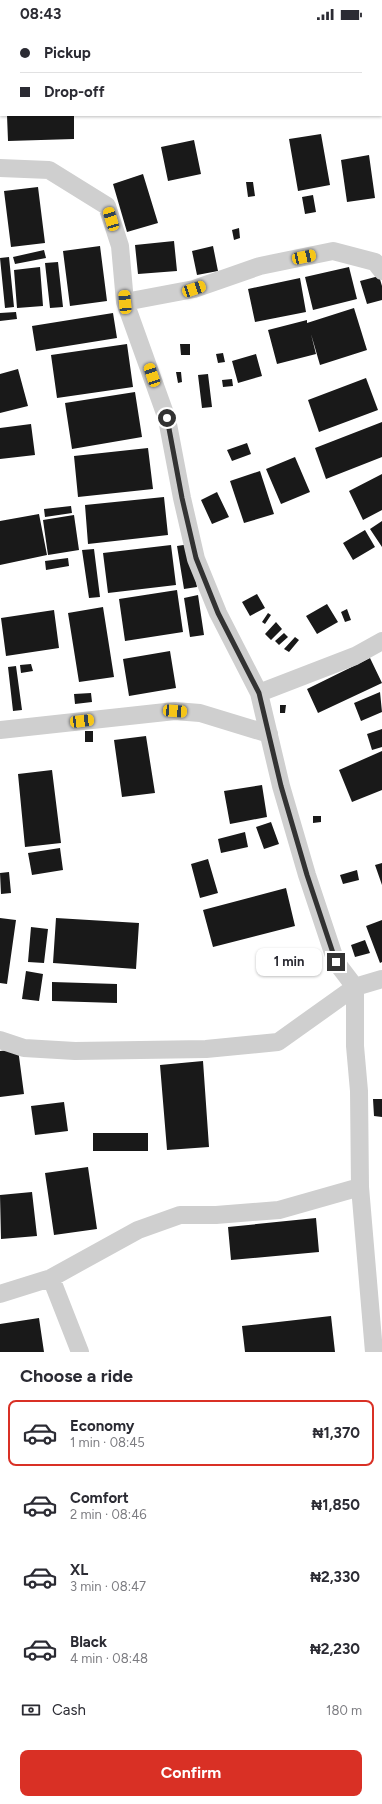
<!DOCTYPE html>
<meta charset="utf-8">
<style>
body{margin:0;font-family:Figtree,sans-serif;background:#f7f7f7;color:#2b2b33;height:100vh;display:flex;flex-direction:column;font-size:15px;white-space:nowrap}
*{box-sizing:border-box;margin:0}
p{font-size:13px;color:#7c7c81}
.icon{flex:none;width:22px;height:22px;fill:none;stroke:currentColor;stroke-width:2;stroke-linecap:round;stroke-linejoin:round}
.map{position:relative;height:1324px;overflow:hidden}
.details{display:flex;flex-direction:column;background:#fff;flex:1}
.details>*{flex:none}
.hud{position:absolute;left:0px;top:0px;width:382px;height:88px;box-shadow:0 1px 3px #0004;display:grid;align-content:center;height:88px;padding:0 20px;background:#fff}
.end{position:absolute;width:18px;height:18px;margin:-9px;border:5px solid #323232;background:#fff;box-shadow:0 0 0 2px #fff}
.from{border-radius:50%}
.bubble{position:absolute;height:28px;border-radius:8px;background:#fff;box-shadow:0 1px 3px #0004;font-size:13px;font-weight:700;line-height:28px;text-align:center}
.car{position:absolute;width:12px;height:24px;margin:-12px -6px;border-radius:5px;box-shadow:0 0 3px 1px #0007;background:linear-gradient(#f5c518 24%,#345 0 40%,#f5c518 0 76%,#345 0 86%,#f5c518 0)}
.hud b{display:flex;align-items:center;gap:14px;height:38px;font-size:15px}
.hud b+b{border-top:1px solid #e1e1e2}
.hud i{width:10px;height:10px;background:#2b2b33}
ul{padding:0;list-style:none}
li{display:flex;align-items:center;gap:12px;height:66px;margin:0 8px 6px;padding:0 12px;border:2px solid transparent;border-radius:8px}
li div{flex:1}
li b{display:block;font-size:15px}
li em{font-style:normal;font-weight:700}
li.on{border-color:#d93025}
li>.icon{width:36px;height:36px;stroke-width:1.5}
h2{padding:0 20px;font-size:18px;line-height:48px}
.pay{display:flex;align-items:center;gap:10px;height:44px;padding:0 20px;font-size:15px}
.pay p{margin-inline-start:auto}
.primary-button{display:flex;gap:8px;margin-top:auto;padding:8px 20px}
.primary-button a{flex:1;height:46px;border-radius:8px;background:#d93025;color:#fff;font-size:16px;font-weight:700;line-height:46px;text-align:center}
.status{display:flex;justify-content:space-between;align-items:center;height:28px;padding:0 20px;background:#fff;direction:ltr}
.status svg{height:11px;fill:currentColor}
.map>svg:first-child{display:block}
</style>
<div class="status"><b>08:43</b><svg viewBox="0 0 49 12"><path d="M0 12V9h3v3zM5 12V6h3v6zM10 12V3h3v9zM15 12V0h3v12zM26 1h20v11H26zM47 4h2v5h-2z"/></svg></div>
<div class="map">
<svg width="382" height="1324" viewBox="0 0 382 1324">
<rect width="100%" height="100%" fill="#fff"/>
<path fill="#191919" d="M7 87H74V111L8 113Z
M321 106 330 157 298 163 289 111Z
M194 112 201 146 168 153 161 119Z
M369 127 375 170 347 174 341 132Z
M143 146 158 195 127 204 113 156Z
M246 154H253L255 168 248 169Z
M38 159 45 215 11 219 4 163Z
M313 167 316 184 305 186 302 169Z
M239 200 240 210 234 212 232 202Z
M174 213 177 243 138 246 135 217Z
M100 218 107 273 70 278 63 223Z
M213 218 218 243 197 247 192 223Z
M44 222 46 230 15 236 13 229Z
M9 229 14 279 5 280 0 230Z
M58 234 63 279 50 280 45 235Z
M40 239 43 278 17 280 14 242Z
M349 239 357 271 313 282 305 249Z
M379 248 382 258V272L367 276 360 253Z
M300 250 306 284 255 294 248 261Z
M354 280 367 322 320 337 311 306 316 326 277 336 268 302 307 292V295Z
M16 284 17 291 0 293V285Z
M113 285 117 310 36 323 32 298Z
M127 316 133 359 57 370 51 327Z
M180 316H190V327H181Z
M223 325 225 334 218 335 216 326Z
M256 326 262 348 238 355 232 333Z
M18 341 28 378 0 385V346Z
M176 344H181L182 354 178 355Z
M208 346 212 379 202 380 198 347Z
M366 350 378 382 319 404 308 372Z
M232 351 233 358 223 359 222 352Z
M135 364 142 409 72 421 65 375Z
M382 394V429L326 451 315 420Z
M31 396 35 427 0 431V400Z
M247 415 251 426 232 433 227 422Z
M148 420 153 461 78 469 74 428Z
M295 429 310 464 281 476 266 441Z
M260 443 274 486 244 495 230 453Z
M382 446V482L363 492 349 463Z
M217 464 229 489 212 496 201 472Z
M164 469 168 507 88 516 85 477Z
M71 478 72 485 45 489 44 481Z
M39 486 47 527 0 537V493Z
M74 487 79 522 48 527 43 492Z
M382 493V519L370 501Z
M365 502 375 519 353 532 343 515Z
M190 516 197 559 184 561 177 518Z
M171 517 176 557 108 565 103 525Z
M94 521 100 569 89 570 82 522Z
M68 530 69 538 46 542 45 533Z
M177 562 183 604 125 613 119 571Z
M257 566 265 580 250 588 242 574Z
M198 567 204 607 190 609 184 570Z
M327 576 338 594 317 606 306 588Z
M103 579 114 649 79 654 68 585Z
M347 581 351 592 345 594 341 584Z
M54 582 59 620 6 628 1 590Z
M268 585 271 587 265 596 262 594Z
M276 594 282 601 271 612 265 606Z
M284 605 288 609 279 617 275 613Z
M295 609 299 612 289 624 284 621Z
M170 623 176 660 129 668 123 631Z
M370 630 382 655 318 685 307 661Z
M31 636 33 643 21 645 20 637Z
M16 638 22 682 13 683 8 639Z
M380 664 382 684 361 693 354 675Z
M91 665 92 674 75 676 74 666Z
M280 677H286L285 685H280Z
M382 701V719L372 722 367 706Z
M85 703H93V714H85Z
M146 708 155 765 122 769 114 712Z
M382 723V762L352 774 339 742Z
M52 742 61 815 25 819 18 746Z
M262 757 267 789 230 796 224 763Z
M313 788H321V794L313 795Z
M271 794 279 816 264 821 256 799Z
M245 804 248 819 221 825 218 811Z
M60 820 63 842 32 847 28 825Z
M208 831 218 865 200 870 191 836Z
M382 835V857L375 837Z
M357 842 359 852 343 856 340 847Z
M9 844 11 865 1 866 0 845Z
M286 860 295 898 213 919 203 882Z
M0 890 16 892 7 956 0 955Z
M56 890 139 895 136 941 53 935Z
M382 892V934L380 935 366 898Z
M31 899 48 901 44 935 28 934Z
M365 912 370 925 355 929 351 917Z
M26 943 43 946 39 973 22 971Z
M52 954 117 956V975L52 973Z
M18 1021 24 1066 0 1069V1023Z
M203 1033 209 1119 167 1122 160 1037Z
M373 1071H382V1089L374 1088Z
M64 1074 68 1103 35 1107 31 1078Z
M93 1105H148V1123H93Z
M88 1139 97 1201 54 1207 45 1145Z
M32 1164 37 1208 1 1211 0 1167Z
M316 1190 319 1224 231 1232 228 1199Z
M331 1288 335 1324H245L242 1298Z
M39 1290 44 1324H0V1296Z"/>
<g fill="none" stroke-linecap="round" stroke-linejoin="round">
<path stroke="#cfcfcf" stroke-width="18" d="M0 140 49 142 107 178 120 218 125 274 167 391 182 470 196 531 218 585 259 665 281 758 307 847 336 934 355 959V1018L359 1063 360 1159 374 1324
M125 274 194 261 260 238 333 223 375 234 382 243
M259 665 355 628 382 613
M0 702 175 683 200 685 269 706
M0 1012 24 1020 75 1023 206 1021 278 1014 355 959 382 951
M51 1250 80 1324
M0 1266 51 1250 138 1202 180 1187H216L279 1182 360 1159"/>
</g>
<g fill="none" stroke-linecap="round" stroke-linejoin="round">
<path stroke="#323232" stroke-width="5" d="M167 390 182 470 196 530 218 585 259 665 281 758 307 847 336 934"/>
</g>
</svg>
<i class="end from" style="left:167px;top:390px"></i>
<i class="end" style="left:336px;top:934px"></i>
<div class="bubble" style="left:256px;top:920px;width:66px">1 min</div>
<i class="car" style="left:111px;top:191px;rotate:343deg"></i>
<i class="car" style="left:304px;top:229px;rotate:78deg"></i>
<i class="car" style="left:194px;top:261px;rotate:71deg"></i>
<i class="car" style="left:125px;top:274px;rotate:355deg"></i>
<i class="car" style="left:152px;top:347px;rotate:341deg"></i>
<i class="car" style="left:175px;top:683px;rotate:94deg"></i>
<i class="car" style="left:82px;top:693px;rotate:83deg"></i>
<div class="hud">
<b><i class="from"></i>Pickup</b>
<b><i></i>Drop-off</b>
</div>
</div>
<section class="details">
<h2>Choose a ride</h2>
<ul>
<li class="on"><svg class="icon" aria-label="car" viewBox="0 0 24 24"><path d="M5 17H2v-5l4-1 3-4h7l3 4 3 1v5h-3M9 17h6M6 11h13"/><circle cx="7" cy="17" r="2"/><circle cx="17" cy="17" r="2"/></svg><div><b>Economy</b><p>1 min · 08:45</p></div><em>₦1,370</em></li>
<li><svg class="icon" aria-label="car" viewBox="0 0 24 24"><path d="M5 17H2v-5l4-1 3-4h7l3 4 3 1v5h-3M9 17h6M6 11h13"/><circle cx="7" cy="17" r="2"/><circle cx="17" cy="17" r="2"/></svg><div><b>Comfort</b><p>2 min · 08:46</p></div><em>₦1,850</em></li>
<li><svg class="icon" aria-label="car" viewBox="0 0 24 24"><path d="M5 17H2v-5l4-1 3-4h7l3 4 3 1v5h-3M9 17h6M6 11h13"/><circle cx="7" cy="17" r="2"/><circle cx="17" cy="17" r="2"/></svg><div><b>XL</b><p>3 min · 08:47</p></div><em>₦2,330</em></li>
<li><svg class="icon" aria-label="car" viewBox="0 0 24 24"><path d="M5 17H2v-5l4-1 3-4h7l3 4 3 1v5h-3M9 17h6M6 11h13"/><circle cx="7" cy="17" r="2"/><circle cx="17" cy="17" r="2"/></svg><div><b>Black</b><p>4 min · 08:48</p></div><em>₦2,230</em></li>
</ul>
<div class="pay"><svg class="icon" aria-label="cash" viewBox="0 0 24 24"><path d="M3 7h18v10H3z"/><circle cx="12" cy="12" r="2"/></svg>Cash<p>180 m</p></div>
<div class="primary-button"><a>Confirm</a></div>
</section>
